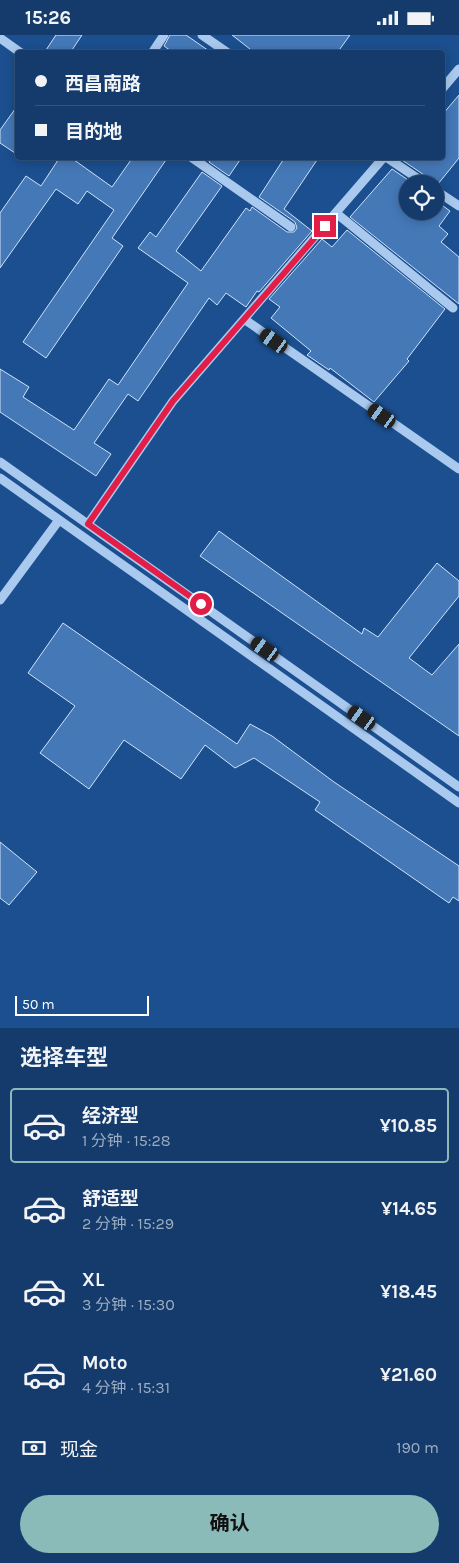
<!DOCTYPE html>
<html lang="zh">
<meta charset="utf-8">
<style>
body{margin:0;font-family:Karla,"Noto Sans SC",sans-serif;background:#214673;color:#f1f3f6;height:100vh;display:flex;flex-direction:column;font-size:19px;white-space:nowrap}
*{box-sizing:border-box;margin:0}
p{font-size:16px;color:#9dadc1}
.icon{flex:none;width:28px;height:28px;fill:none;stroke:currentColor;stroke-width:2;stroke-linecap:round;stroke-linejoin:round}
.map{position:relative;height:993px;overflow:hidden}
.details{display:flex;flex-direction:column;background:#143b6b;flex:1}
.details>*{flex:none}
.banner{position:absolute;left:15px;top:15px;width:430px;height:110px;border-radius:5px;box-shadow:0 2px 12px #0003,0 0 0 1px #33557e;display:grid;align-content:center;height:110px;padding:0 20px;background:#143b6b}
.buttons{position:absolute;left:399px;top:140px;display:grid;gap:10px}
.buttons a{display:grid;place-items:center;width:45px;height:45px;border-radius:50%;background:#143b6b;box-shadow:0 2px 12px #0003,0 0 0 1px #33557e;font-size:25px}
.scale{position:absolute;left:15px;bottom:12px;width:134px;box-sizing:border-box;padding-left:5px;border:2px solid #fff;border-top:0;font-size:14px;line-height:18px;white-space:nowrap;color:#fff;-webkit-text-stroke:4px #1b4f8f;paint-order:stroke}
.end{position:absolute;width:22px;height:22px;margin:-11px;border:6px solid #e11d48;background:#fff;box-shadow:0 0 0 2px #fff}
.from{border-radius:50%}
.car{position:absolute;width:15px;height:30px;margin:-15px -8px;border-radius:6px;box-shadow:0 0 4px 1px #0007;background:linear-gradient(#222 24%,#8ab4d8 0 40%,#222 0 76%,#8ab4d8 0 86%,#222 0)}
.banner b{display:flex;align-items:center;gap:18px;height:48px;font-size:19px}
.banner b+b{border-top:1px solid #33557e}
.banner i{width:12px;height:12px;background:#f1f3f6}
ul{padding:0;list-style:none}
li{display:flex;align-items:center;gap:15px;height:75px;margin:0 10px 8px;padding:0 10px;border:2px solid transparent;border-radius:5px}
li div{flex:1}
li b{display:block;font-size:19px}
li em{font-style:normal;font-weight:700}
li.on{border-color:#8bbbb9}
li>.icon{width:45px;height:45px;stroke-width:1.5}
h2{padding:0 20px;font-size:22px;line-height:60px}
.pay{display:flex;align-items:center;gap:12px;height:55px;padding:0 20px;font-size:19px}
.pay p{margin-inline-start:auto}
.primary-button{display:flex;gap:10px;margin-top:auto;padding:10px 20px}
.primary-button a{flex:1;height:58px;border-radius:30px;background:#8bbbb9;color:#111;font-size:20px;font-weight:700;line-height:58px;text-align:center}
.status{display:flex;justify-content:space-between;align-items:center;height:35px;padding:0 25px;background:#143b6b;direction:ltr}
.status svg{height:14px;fill:currentColor}
.map>svg:first-child{display:block}
</style>
<div class="status"><b>15:26</b><svg viewBox="0 0 49 12"><path d="M0 12V9h3v3zM5 12V6h3v6zM10 12V3h3v9zM15 12V0h3v12zM26 1h20v11H26zM47 4h2v5h-2z"/></svg></div>
<div class="map">
<svg width="459" height="993" viewBox="0 0 459 993">
<rect width="100%" height="100%" fill="#1b4f8f"/>
<path fill="#4478b7" stroke="#cfe3fa" d="M56 0H82L70 18H44Z
M170 0H186L212 18H174L164 11Z
M232 0H350L337 18H255Z
M459 60V123L438 149H432L430 144 399 123 442 122V80Z
M18 70V120L0 108V95Z
M60 122H70L112 152 133 122H168L112 203 123 211 46 323 23 307 114 175 87 156 78 169 56 154 0 233V178L26 141 41 151Z
M212 122H242L229 141 209 127Z
M285 122H319L284 174 312 196 259 257 257 256 246 272 226 258 217 270 209 263 138 366 128 359 94 408 111 419 96 441 0 377V334L29 352 23 362 74 395 109 344 118 350 188 248 138 213 150 197 156 202 202 137 222 151 176 216 201 236 246 173 250 176 252 172 287 197H294L297 193 295 187 259 162Z
M392 134 414 149H408V176H435V165L450 176 439 191 448 199 441 207 459 222V269L350 182Z
M347 195 445 274 407 324 409 326 374 367 330 333 329 335 307 320 311 316 271 283 280 272 269 264 322 204 332 212Z
M219 496 362 599 364 593 378 602 437 528 459 546V561L409 623 432 640 459 609V701L200 521Z
M63 588 237 709 250 689 272 701 334 747 459 831V866L453 862 449 868 315 775 320 767 254 723 235 733 205 710 181 744 124 705 89 754 40 718 75 671 28 638Z
M0 807 37 837 9 870 0 863Z"/>
<g fill="none" stroke-linecap="round" stroke-linejoin="round">
<path stroke="#a9c9ee" stroke-width="9" d="M202 0 228 18
M0 3 21 18
M152 18 164 0
M442 54 459 34
M191 122 291 192
M386 122 426 149
M435 155 459 171
M336 178 453 273
M244 284 459 434
M0 427 459 752
M0 443 459 768
M88 489 173 366 384 122
M0 565 59 485"/>
</g>
<g fill="none" stroke-linecap="round" stroke-linejoin="round">
<path stroke="#e11d48" stroke-width="6" d="M201 569 88 489 173 366 325 191"/>
</g>
</svg>
<div class="buttons">
<a><svg class="icon" aria-label="locate" viewBox="0 0 24 24"><circle cx="12" cy="12" r="6"/><path d="M12 2v4M12 18v4M2 12h4M18 12h4"/></svg></a>
</div>
<div class="scale">50 m</div>
<i class="end from" style="left:201px;top:569px"></i>
<i class="end" style="left:325px;top:191px"></i>
<i class="car" style="left:274px;top:306px;rotate:305deg"></i>
<i class="car" style="left:382px;top:381px;rotate:305deg"></i>
<i class="car" style="left:265px;top:614px;rotate:305deg"></i>
<i class="car" style="left:362px;top:683px;rotate:305deg"></i>
<div class="banner">
<b><i class="from"></i>西昌南路</b>
<b><i></i>目的地</b>
</div>
</div>
<section class="details">
<h2>选择车型</h2>
<ul>
<li class="on"><svg class="icon" aria-label="car" viewBox="0 0 24 24"><path d="M5 17H2v-5l4-1 3-4h7l3 4 3 1v5h-3M9 17h6M6 11h13"/><circle cx="7" cy="17" r="2"/><circle cx="17" cy="17" r="2"/></svg><div><b>经济型</b><p>1 分钟 · 15:28</p></div><em>¥10.85</em></li>
<li><svg class="icon" aria-label="car" viewBox="0 0 24 24"><path d="M5 17H2v-5l4-1 3-4h7l3 4 3 1v5h-3M9 17h6M6 11h13"/><circle cx="7" cy="17" r="2"/><circle cx="17" cy="17" r="2"/></svg><div><b>舒适型</b><p>2 分钟 · 15:29</p></div><em>¥14.65</em></li>
<li><svg class="icon" aria-label="car" viewBox="0 0 24 24"><path d="M5 17H2v-5l4-1 3-4h7l3 4 3 1v5h-3M9 17h6M6 11h13"/><circle cx="7" cy="17" r="2"/><circle cx="17" cy="17" r="2"/></svg><div><b>XL</b><p>3 分钟 · 15:30</p></div><em>¥18.45</em></li>
<li><svg class="icon" aria-label="car" viewBox="0 0 24 24"><path d="M5 17H2v-5l4-1 3-4h7l3 4 3 1v5h-3M9 17h6M6 11h13"/><circle cx="7" cy="17" r="2"/><circle cx="17" cy="17" r="2"/></svg><div><b>Moto</b><p>4 分钟 · 15:31</p></div><em>¥21.60</em></li>
</ul>
<div class="pay"><svg class="icon" aria-label="cash" viewBox="0 0 24 24"><path d="M3 7h18v10H3z"/><circle cx="12" cy="12" r="2"/></svg>现金<p>190 m</p></div>
<div class="primary-button"><a>确认</a></div>
</section>
